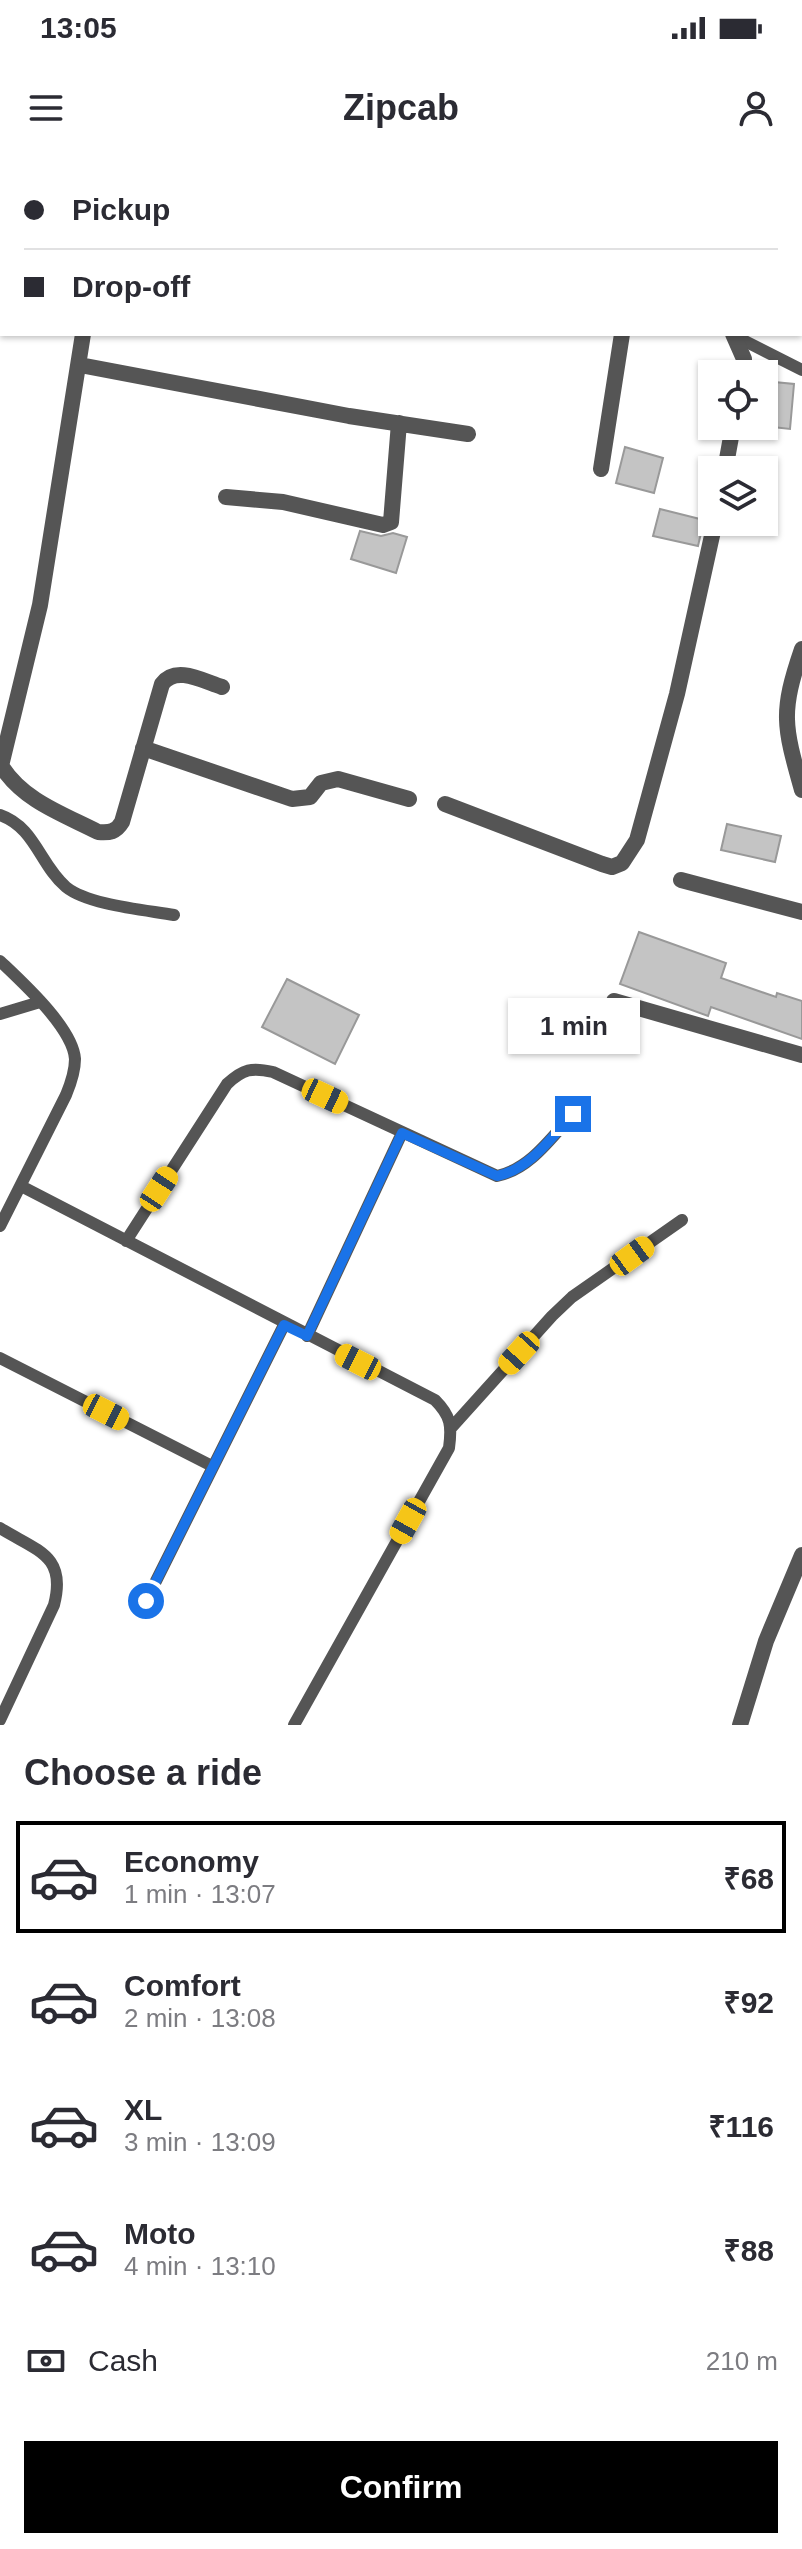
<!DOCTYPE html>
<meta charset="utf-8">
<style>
body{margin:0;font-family:Helvetica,sans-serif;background:#f2f2f3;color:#2b2b33;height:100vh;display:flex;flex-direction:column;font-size:30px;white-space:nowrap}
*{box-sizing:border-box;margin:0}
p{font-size:26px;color:#7c7c81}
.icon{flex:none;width:44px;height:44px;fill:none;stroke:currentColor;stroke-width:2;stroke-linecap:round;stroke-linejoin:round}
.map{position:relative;height:1565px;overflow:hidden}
.sheet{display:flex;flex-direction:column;background:#fff;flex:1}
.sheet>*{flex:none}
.hud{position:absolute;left:0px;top:0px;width:802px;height:176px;box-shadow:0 2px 6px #0004;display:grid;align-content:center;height:176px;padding:0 24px;background:#fff}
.tools{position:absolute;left:698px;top:200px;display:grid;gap:16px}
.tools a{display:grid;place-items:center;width:80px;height:80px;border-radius:0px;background:#fff;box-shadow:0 2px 6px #0004;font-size:40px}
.end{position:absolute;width:36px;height:36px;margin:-18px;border:10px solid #1a73e8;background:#fff;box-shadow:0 0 0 4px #fff}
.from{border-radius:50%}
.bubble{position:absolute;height:56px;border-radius:0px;background:#fff;box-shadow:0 2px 6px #0004;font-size:26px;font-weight:700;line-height:56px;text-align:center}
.car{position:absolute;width:24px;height:48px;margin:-24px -12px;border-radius:10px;box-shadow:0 0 6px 2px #0007;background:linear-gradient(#f5c518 24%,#345 0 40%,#f5c518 0 76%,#345 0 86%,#f5c518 0)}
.hud b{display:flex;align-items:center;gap:28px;height:76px;font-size:30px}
.hud b+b{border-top:2px solid #e1e1e2}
.hud i{width:20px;height:20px;background:#2b2b33}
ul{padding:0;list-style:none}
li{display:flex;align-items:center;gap:24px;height:112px;margin:0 16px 12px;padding:0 8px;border:4px solid transparent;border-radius:0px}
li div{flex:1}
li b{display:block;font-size:30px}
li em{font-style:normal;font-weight:700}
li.current{border-color:#000}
li>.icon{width:72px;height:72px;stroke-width:1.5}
h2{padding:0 24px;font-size:36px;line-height:96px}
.pay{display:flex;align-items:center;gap:20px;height:88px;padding:0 24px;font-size:30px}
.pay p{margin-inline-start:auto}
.cta{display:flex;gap:16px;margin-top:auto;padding:16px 24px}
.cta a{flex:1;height:92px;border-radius:0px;background:#000;color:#fff;font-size:32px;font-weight:700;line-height:92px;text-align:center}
.status{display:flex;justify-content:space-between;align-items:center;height:56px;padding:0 40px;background:#fff;direction:ltr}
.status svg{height:22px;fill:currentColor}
header{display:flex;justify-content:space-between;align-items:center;height:104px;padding:0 24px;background:#fff;font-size:36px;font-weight:700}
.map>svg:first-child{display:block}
</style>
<div class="status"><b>13:05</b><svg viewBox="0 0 49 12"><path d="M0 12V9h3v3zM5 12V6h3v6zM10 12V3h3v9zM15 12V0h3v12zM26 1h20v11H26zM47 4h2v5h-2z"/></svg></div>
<header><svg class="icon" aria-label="menu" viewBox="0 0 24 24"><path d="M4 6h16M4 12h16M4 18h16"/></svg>Zipcab<svg class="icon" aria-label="person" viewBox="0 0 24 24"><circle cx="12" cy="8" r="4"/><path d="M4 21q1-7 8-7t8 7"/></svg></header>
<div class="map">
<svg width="802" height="1565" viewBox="0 0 802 1565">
<rect width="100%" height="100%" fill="#fff"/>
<path fill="#c4c4c4" stroke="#999" stroke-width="2" d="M764 221 794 224 790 269 764 266Z
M625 287 663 298 654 333 616 323Z
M660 349 704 360 698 386 653 376Z
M360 371 381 376 393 373 407 377 396 413 351 399Z
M727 664 781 676 775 702 721 690Z
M639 772 726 803 721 818 776 837 777 833 802 841V879L711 847 708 856 620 824Z
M287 819 359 855 335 904 262 867Z"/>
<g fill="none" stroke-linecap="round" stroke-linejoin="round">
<path stroke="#555" stroke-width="12" d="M733 175 802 210
M0 655C35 667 40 705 66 727 88 745 146 750 174 755
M0 801C22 822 73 868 75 899 75 912 71 923 66 935L0 1066
M0 854 40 842
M21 1026 435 1240C451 1256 452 1266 449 1288L294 1565
M126 1081 227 924C243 909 252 907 273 912L497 1016C530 1009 551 978 573 954
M307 1176 402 973
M0 1198 212 1306
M452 1267 552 1156 572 1137 682 1060
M0 1368C37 1391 67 1395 54 1445L0 1560
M146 1441 284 1165"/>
<path stroke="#555" stroke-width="16" d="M108 2V0
M361 2 362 0
M751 2V0
M0 9H2
M733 174 744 199 743 214
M80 205 349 256 468 274
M601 309 622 174
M725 310 733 266
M226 337 283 342 383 365 391 362 399 263
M802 489C780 553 784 566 802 630
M143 588 292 639 310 637 321 623 338 619 409 639
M2 607C24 641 63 654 98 672 110 673 116 672 122 662L162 524C176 505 203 521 222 527
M0 610 40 445 83 174
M445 644 602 704 612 707 622 703 637 680 677 534 715 362
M681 720 802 752
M614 841 802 895
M740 1565 766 1481 802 1395"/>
</g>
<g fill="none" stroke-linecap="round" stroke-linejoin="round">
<path stroke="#1a73e8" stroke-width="10" d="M146 1441 284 1165 307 1176 402 973 497 1016C530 1009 551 978 573 954"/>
</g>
</svg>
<div class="tools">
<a><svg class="icon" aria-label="locate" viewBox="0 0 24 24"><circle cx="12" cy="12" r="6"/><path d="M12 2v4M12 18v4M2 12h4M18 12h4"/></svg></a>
<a><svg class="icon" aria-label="layers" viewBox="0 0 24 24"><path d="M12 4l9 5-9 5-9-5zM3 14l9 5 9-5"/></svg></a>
</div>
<i class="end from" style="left:146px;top:1441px"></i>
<i class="end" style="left:573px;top:954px"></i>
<div class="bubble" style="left:508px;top:838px;width:132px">1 min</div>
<i class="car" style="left:325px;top:936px;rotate:115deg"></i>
<i class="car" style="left:159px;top:1029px;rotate:33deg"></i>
<i class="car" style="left:632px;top:1096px;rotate:54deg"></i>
<i class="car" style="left:519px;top:1193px;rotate:222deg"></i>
<i class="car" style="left:358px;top:1202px;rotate:297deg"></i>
<i class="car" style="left:106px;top:1252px;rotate:117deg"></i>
<i class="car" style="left:408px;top:1361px;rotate:209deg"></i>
<div class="hud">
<b><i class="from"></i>Pickup</b>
<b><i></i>Drop-off</b>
</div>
</div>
<section class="sheet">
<h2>Choose a ride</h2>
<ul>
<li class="current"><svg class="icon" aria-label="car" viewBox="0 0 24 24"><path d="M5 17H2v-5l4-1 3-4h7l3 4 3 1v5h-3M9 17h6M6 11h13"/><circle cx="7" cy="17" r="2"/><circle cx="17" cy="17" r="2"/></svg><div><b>Economy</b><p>1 min · 13:07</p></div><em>₹68</em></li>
<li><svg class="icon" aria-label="car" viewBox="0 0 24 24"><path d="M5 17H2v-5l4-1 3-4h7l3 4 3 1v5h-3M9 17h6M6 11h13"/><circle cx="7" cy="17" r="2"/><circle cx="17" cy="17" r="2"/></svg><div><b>Comfort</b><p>2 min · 13:08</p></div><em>₹92</em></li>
<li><svg class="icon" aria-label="car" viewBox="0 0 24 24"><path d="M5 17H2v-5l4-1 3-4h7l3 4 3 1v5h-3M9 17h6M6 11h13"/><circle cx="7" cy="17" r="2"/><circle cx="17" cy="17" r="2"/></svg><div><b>XL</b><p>3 min · 13:09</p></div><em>₹116</em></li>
<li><svg class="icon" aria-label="car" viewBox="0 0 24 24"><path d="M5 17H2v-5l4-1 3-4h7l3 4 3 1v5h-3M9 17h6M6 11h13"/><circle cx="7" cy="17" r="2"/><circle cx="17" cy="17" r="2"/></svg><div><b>Moto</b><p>4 min · 13:10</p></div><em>₹88</em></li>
</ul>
<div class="pay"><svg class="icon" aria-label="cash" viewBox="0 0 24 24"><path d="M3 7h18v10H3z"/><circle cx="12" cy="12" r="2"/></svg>Cash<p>210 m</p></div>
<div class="cta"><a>Confirm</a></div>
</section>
